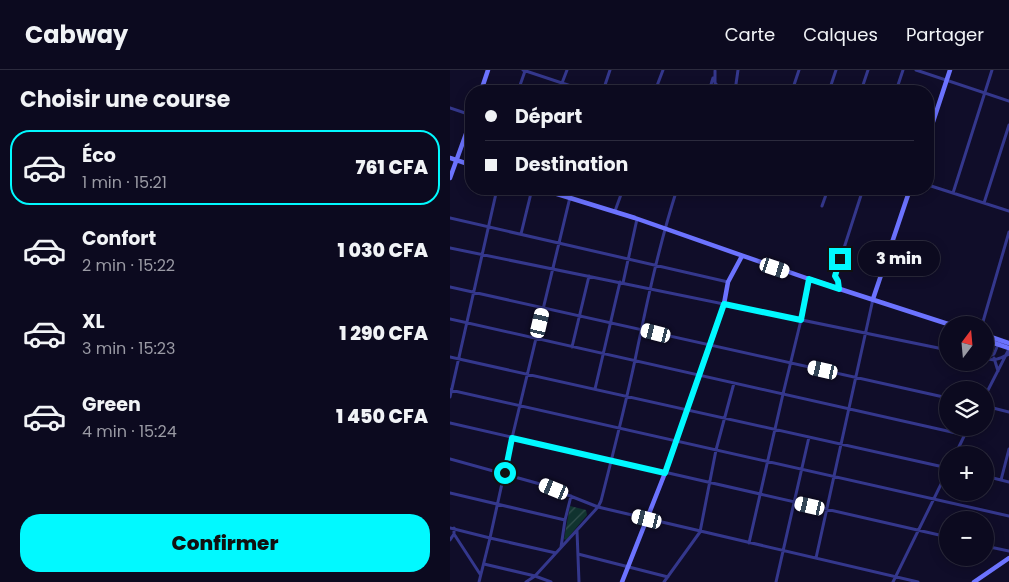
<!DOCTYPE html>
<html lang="fr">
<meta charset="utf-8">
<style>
body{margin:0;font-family:Poppins,sans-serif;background:#151328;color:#f1f3f6;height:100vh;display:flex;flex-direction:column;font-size:19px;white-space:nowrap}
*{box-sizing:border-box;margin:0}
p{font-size:16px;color:#9a9aa4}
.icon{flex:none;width:28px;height:28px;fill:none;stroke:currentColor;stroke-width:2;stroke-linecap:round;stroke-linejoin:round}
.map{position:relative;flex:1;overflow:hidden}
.drawer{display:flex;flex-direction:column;background:#0c0a1f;width:450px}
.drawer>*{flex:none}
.hud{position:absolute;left:15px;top:15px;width:469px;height:110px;border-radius:20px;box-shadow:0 2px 12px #0003,0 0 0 1px #2c2b3d;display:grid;align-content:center;height:110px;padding:0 20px;background:#0c0a1f}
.needle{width:32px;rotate:16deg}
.tools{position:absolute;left:489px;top:246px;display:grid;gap:10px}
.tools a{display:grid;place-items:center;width:55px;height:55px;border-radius:50%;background:#0c0a1f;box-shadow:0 2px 12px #0003,0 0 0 1px #2c2b3d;font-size:25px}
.end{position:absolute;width:22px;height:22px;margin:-11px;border:6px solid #01f9ff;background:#111;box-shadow:0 0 0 2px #111}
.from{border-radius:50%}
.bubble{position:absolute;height:35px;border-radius:18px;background:#0c0a1f;box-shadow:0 2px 12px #0003,0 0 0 1px #2c2b3d;font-size:16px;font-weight:800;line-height:35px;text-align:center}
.car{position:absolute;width:15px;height:30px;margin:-15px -8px;border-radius:6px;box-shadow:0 0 4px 1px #0007;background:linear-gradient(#fff 24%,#345 0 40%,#fff 0 76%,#345 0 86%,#fff 0)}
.hud b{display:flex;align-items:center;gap:18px;height:48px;font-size:19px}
.hud b+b{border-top:1px solid #2c2b3d}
.hud i{width:12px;height:12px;background:#f1f3f6}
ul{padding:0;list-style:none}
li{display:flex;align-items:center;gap:15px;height:75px;margin:0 10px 8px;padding:0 10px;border:2px solid transparent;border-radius:20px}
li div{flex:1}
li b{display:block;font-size:19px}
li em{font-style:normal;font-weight:800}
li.selected{border-color:#01f9ff}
li>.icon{width:45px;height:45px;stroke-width:1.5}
h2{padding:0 20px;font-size:22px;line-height:60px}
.button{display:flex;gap:10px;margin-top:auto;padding:10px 20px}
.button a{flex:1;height:58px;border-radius:20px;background:#01f9ff;color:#111;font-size:20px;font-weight:800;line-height:58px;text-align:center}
header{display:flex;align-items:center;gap:30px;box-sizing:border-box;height:70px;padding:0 25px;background:#0c0a1f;border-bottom:1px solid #2c2b3d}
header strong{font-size:24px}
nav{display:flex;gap:28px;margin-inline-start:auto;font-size:18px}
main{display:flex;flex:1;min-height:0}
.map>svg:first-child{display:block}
</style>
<header>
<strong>Cabway</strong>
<nav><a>Carte</a><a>Calques</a><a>Partager</a></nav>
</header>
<main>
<section class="drawer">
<h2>Choisir une course</h2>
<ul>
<li class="selected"><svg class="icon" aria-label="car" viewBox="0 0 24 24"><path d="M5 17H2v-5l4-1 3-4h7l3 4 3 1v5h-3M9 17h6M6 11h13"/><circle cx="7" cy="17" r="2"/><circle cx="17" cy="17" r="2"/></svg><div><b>Éco</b><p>1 min · 15:21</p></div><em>761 CFA</em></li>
<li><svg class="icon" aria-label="car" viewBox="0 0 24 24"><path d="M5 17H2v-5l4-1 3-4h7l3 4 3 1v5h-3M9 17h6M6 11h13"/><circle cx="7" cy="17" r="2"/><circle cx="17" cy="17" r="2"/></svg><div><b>Confort</b><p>2 min · 15:22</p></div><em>1 030 CFA</em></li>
<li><svg class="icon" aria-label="car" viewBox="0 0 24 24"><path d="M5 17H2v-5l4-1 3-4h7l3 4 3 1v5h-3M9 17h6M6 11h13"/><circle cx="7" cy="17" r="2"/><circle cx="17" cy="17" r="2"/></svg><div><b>XL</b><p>3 min · 15:23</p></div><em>1 290 CFA</em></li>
<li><svg class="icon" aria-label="car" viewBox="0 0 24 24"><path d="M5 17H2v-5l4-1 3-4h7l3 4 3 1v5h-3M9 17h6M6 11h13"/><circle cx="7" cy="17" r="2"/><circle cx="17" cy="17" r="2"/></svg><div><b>Green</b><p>4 min · 15:24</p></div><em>1 450 CFA</em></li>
</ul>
<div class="button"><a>Confirmer</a></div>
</section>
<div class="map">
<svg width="559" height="512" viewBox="0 0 559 512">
<defs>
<pattern id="garden-furrows" width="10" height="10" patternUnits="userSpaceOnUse" patternTransform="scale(1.25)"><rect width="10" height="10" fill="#10332f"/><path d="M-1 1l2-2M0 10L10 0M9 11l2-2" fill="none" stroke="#32504e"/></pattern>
</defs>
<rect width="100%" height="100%" fill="#100d29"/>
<path fill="url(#garden-furrows)" d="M120 436 136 440 137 445 116 470 114 469Z"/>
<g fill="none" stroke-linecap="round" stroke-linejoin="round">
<path stroke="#34378c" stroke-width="3" d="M73 0 136 21
M466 0 559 31
M265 1V13L272 21
M68 21 75 1
M109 21 117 0
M153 21 160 0
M205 21 213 0
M259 21 263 8
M285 21 288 0
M342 21 349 0
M379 21 386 0
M411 21 418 0
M446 21 453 0
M0 38 21 45
M478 115 559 141
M503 123 542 0
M534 133 559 55
M372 136 378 119
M165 141 173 119
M0 148 278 212
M71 164 82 119
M0 178 498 280
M173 213 187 149
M0 217 498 328
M389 219 388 211 385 206 413 119
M0 249 515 365
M532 255 559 162
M122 277 139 206
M0 287 498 398
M536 287 544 284 550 270
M535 288C544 292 551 288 559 284
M544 288 548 301
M145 319 170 212
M0 320 559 446
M535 326 559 279
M0 327 47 119
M535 336 559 342
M0 353 498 467
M505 385 518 358
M0 389 90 414 148 437 468 512
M535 406 559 412
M551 410 559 379
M0 423 115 450
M0 458 40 468 106 483
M4 458V464L30 504
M127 461 129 512
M0 470 4 464
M299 473 333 324 351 250 359 209
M535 476 559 481
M111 477 115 450 121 426
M128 484 218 507
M366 488 423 229
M34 494 85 506 101 512
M29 512 40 468 62 368 122 119
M76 512 85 506 148 437 151 431C163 384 175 337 185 290 197 232 209 175 227 119
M214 512 250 462 266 380 284 313
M326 512 359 367
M443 512 498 400"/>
<path stroke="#6c73ff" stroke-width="4.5" d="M31 21 38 0
M478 67 500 0
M0 88 21 95
M0 108 21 50
M91 119 185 148 359 209 501 255
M423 229 460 119
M535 265 559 273
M535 270 559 278
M172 512 215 403 274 234 278 212 292 186
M524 512 559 488"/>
</g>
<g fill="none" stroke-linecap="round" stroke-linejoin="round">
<path stroke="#01f9ff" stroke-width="6" d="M55 403 62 368 215 403 274 234 351 250 359 209 389 219 388 211 385 206 390 189"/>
</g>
</svg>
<div class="tools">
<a><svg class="needle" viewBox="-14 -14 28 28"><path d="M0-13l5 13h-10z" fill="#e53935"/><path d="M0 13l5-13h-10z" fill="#9a9aa4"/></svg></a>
<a><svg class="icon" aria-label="layers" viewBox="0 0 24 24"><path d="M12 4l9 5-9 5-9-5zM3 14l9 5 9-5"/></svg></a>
<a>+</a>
<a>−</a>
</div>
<i class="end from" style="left:55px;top:403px"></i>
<i class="end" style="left:390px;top:189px"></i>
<div class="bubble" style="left:408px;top:171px;width:82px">3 min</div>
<i class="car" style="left:325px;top:198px;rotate:108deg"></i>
<i class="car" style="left:90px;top:253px;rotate:13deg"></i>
<i class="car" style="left:206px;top:263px;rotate:284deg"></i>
<i class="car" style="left:373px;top:300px;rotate:283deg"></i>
<i class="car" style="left:104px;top:419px;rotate:292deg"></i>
<i class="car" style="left:360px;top:436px;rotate:283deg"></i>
<i class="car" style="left:197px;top:449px;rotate:284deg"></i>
<div class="hud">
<b><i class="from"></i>Départ</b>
<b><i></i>Destination</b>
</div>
</div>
</main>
